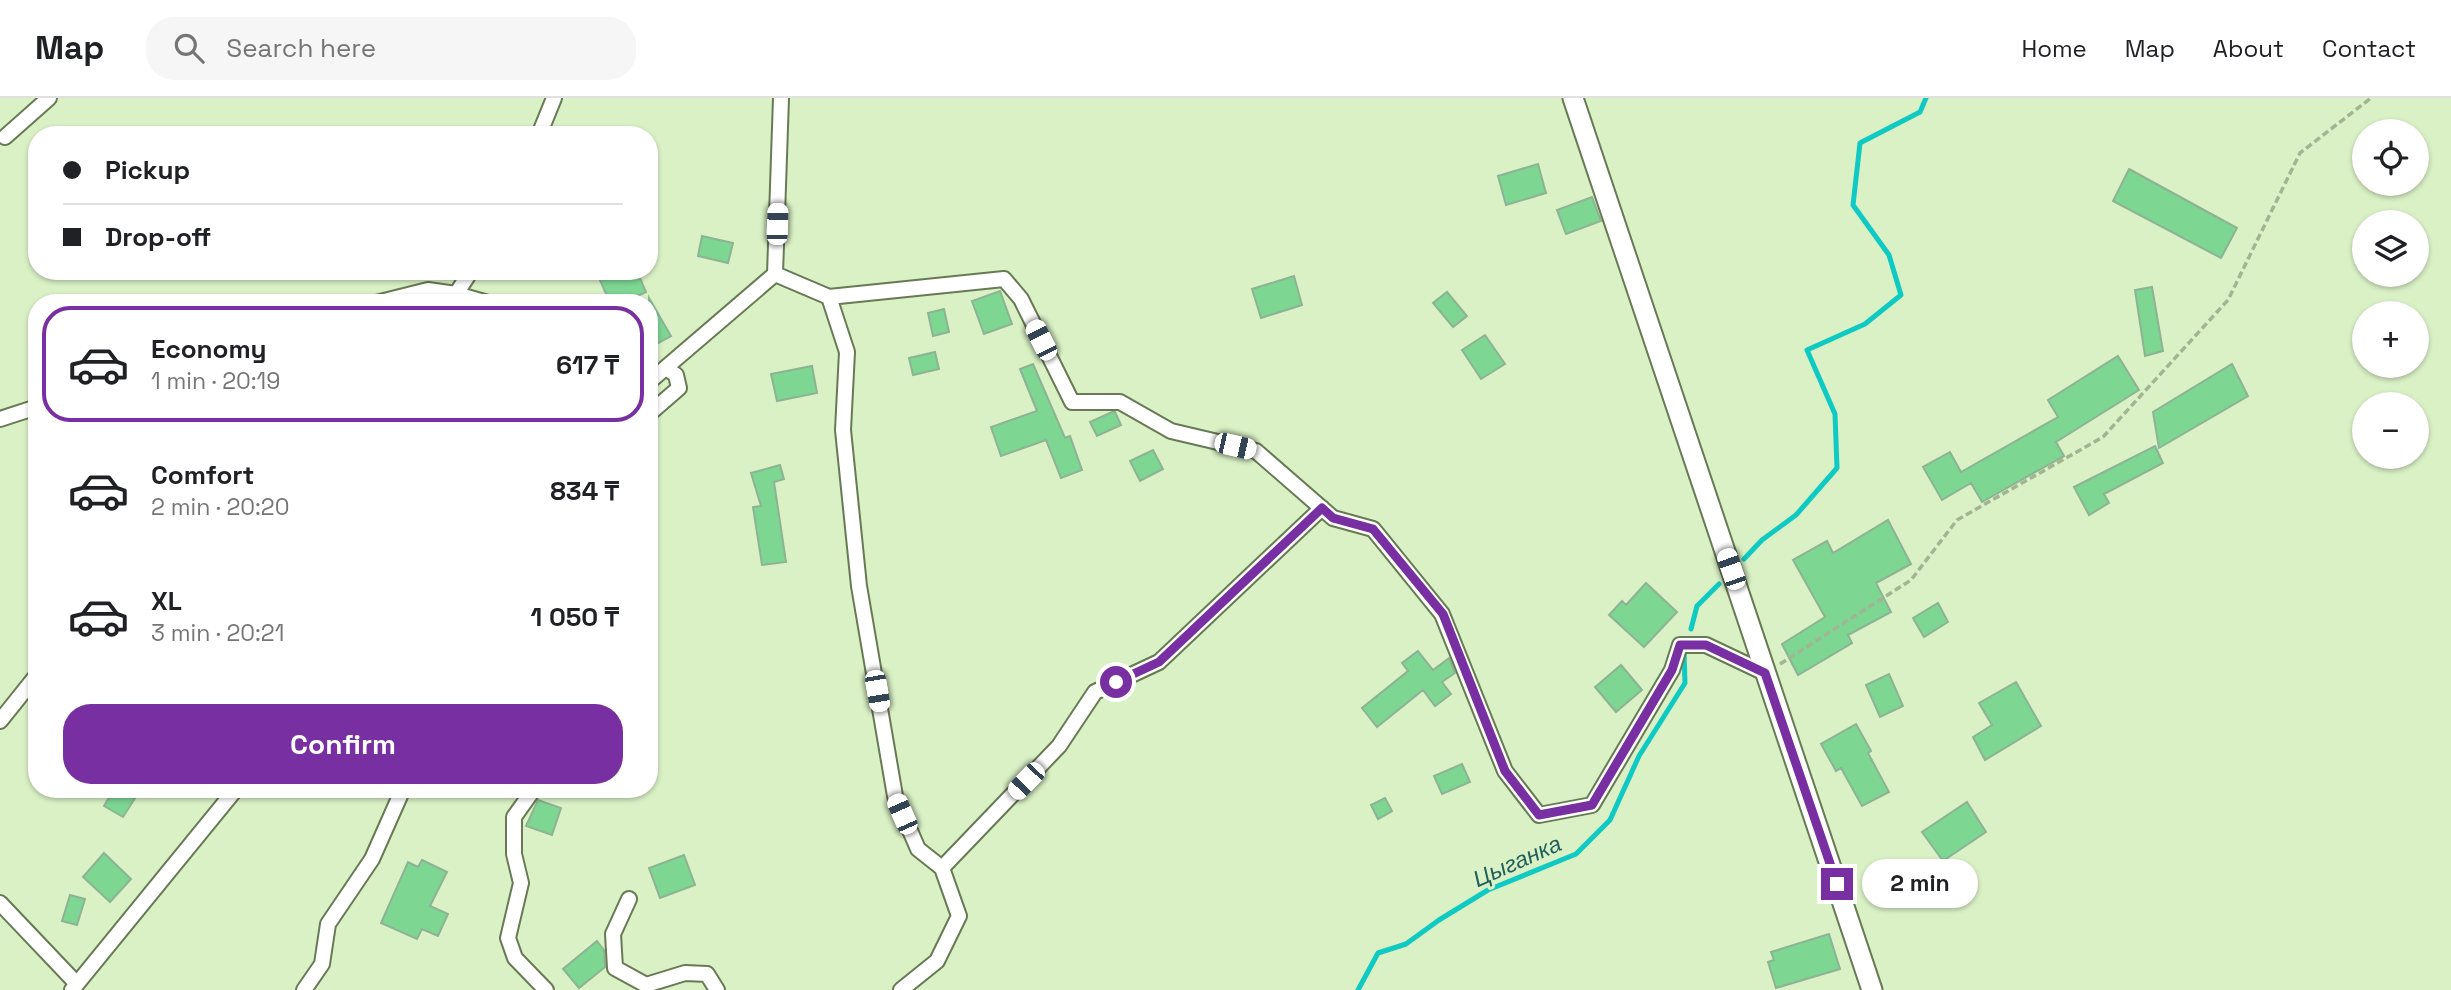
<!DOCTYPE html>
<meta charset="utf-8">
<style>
body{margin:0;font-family:"Space Grotesk",sans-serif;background:#f6f6f6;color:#202124;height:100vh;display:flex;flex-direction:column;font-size:26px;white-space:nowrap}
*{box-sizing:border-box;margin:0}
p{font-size:23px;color:#757577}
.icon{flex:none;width:38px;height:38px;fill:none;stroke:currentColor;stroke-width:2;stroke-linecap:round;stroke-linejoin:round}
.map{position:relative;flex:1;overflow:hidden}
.details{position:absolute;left:28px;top:196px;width:630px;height:504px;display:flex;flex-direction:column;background:#fff;border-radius:28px;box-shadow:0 2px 5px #0004}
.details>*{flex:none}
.top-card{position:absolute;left:28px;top:28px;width:630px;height:154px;border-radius:28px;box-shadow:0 2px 5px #0004;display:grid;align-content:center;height:154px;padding:0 35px;background:#fff}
.fabs{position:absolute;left:2352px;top:21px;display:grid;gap:14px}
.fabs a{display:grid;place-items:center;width:77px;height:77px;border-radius:50%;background:#fff;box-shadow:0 2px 5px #0004;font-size:35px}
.end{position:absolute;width:32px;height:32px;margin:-16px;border:9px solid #782fa2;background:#fff;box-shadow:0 0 0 4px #fff}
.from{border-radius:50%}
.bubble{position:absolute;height:49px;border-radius:24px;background:#fff;box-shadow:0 2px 5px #0004;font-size:23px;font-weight:600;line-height:49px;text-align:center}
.car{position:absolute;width:21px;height:42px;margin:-21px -10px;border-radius:9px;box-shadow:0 0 5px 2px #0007;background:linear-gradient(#fff 24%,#345 0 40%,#fff 0 76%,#345 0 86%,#fff 0)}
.top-card b{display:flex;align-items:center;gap:24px;height:66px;font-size:26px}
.top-card b+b{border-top:2px solid #e0e0e0}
.top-card i{width:18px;height:18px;background:#202124}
ul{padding:12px 0 0;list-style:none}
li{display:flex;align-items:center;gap:21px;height:116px;margin:0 14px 10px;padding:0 21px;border:4px solid transparent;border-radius:28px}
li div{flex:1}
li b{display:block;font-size:26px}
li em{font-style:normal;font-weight:600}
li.selected{border-color:#782fa2}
li>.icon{width:63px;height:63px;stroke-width:1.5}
.action{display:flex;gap:14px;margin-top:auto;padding:14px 35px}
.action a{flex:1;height:80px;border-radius:28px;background:#782fa2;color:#fff;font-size:28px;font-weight:600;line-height:80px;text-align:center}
header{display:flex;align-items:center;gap:42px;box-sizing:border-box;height:98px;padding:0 35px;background:#fff;border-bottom:2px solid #e0e0e0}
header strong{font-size:33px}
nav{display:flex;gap:38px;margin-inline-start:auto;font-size:24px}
.search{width:490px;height:63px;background:#f6f6f6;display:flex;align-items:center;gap:18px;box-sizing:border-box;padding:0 24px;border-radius:28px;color:#757577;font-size:26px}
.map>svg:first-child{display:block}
</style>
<header>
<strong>Map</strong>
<div class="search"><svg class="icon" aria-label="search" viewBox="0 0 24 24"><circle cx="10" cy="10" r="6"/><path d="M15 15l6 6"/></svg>Search here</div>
<nav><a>Home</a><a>Map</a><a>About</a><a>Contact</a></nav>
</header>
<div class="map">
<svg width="2451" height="892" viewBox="0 0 2451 892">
<rect width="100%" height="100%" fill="#daf1c6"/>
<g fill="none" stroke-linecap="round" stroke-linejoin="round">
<path stroke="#0ecac3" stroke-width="5" d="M1744 461 1762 442 1796 417 1837 370 1835 316 1807 252 1865 226 1901 197 1889 157 1853 107 1860 45 1920 14 1926 0
M1691 531 1697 508 1719 486
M1358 892 1378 855 1406 846 1439 822 1488 792 1576 756 1610 722 1639 658 1685 585 1684 554"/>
</g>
<path fill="#7dd692" stroke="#8db394" stroke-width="2" d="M1538 66 1546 95 1506 107 1498 78Z
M2129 71 2237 130 2221 160 2113 103Z
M1592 99 1601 123 1566 136 1557 112Z
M702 138 733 145 728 165 698 158Z
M596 173H637L646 194 623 205H610Z
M1294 178 1302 207 1261 220 1252 191Z
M2152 189 2163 253 2145 258 2135 192Z
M1000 193 1012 226 984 236 972 203Z
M1447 194 1467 218 1453 229 1433 205Z
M649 200 671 238 649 250Z
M944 211 949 234 933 238 928 215Z
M1485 237 1505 266 1481 281 1462 252Z
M935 254 939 271 913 277 909 260Z
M2118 258 2139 292 2056 344 2064 358 1982 404 1971 385 1942 402 1923 369 1950 354 1961 374 2058 319 2048 302Z
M1033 266 1065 340 1070 338 1082 372 1061 380 1046 342 1001 358 991 329 1037 313 1020 271Z
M2232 266 2248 298 2159 350 2153 314Z
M812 268 817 295 777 303 771 276Z
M1112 314H1115L1121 327 1097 338 1090 324Z
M2155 348 2163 365 2104 396 2109 405 2089 417 2074 389Z
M1153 352 1163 371 1140 383 1130 363Z
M780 367 784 381 774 384 786 464 762 467 753 409 761 408 751 375Z
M1888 422 1911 466 1876 485 1891 514 1848 537 1852 545 1798 577 1782 546 1825 519 1793 462 1827 443 1833 455Z
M1646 485 1677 514 1644 549 1609 517 1622 503 1626 507Z
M1938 505 1948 524 1924 539 1913 520Z
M1418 553 1433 572 1449 560 1455 575 1442 584 1451 596 1435 608 1423 592 1377 629 1362 610 1408 573 1402 565Z
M1621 567 1642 592 1616 614 1595 589Z
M1889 576 1903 608 1880 619 1866 587Z
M2016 584 2041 628 1985 662 1973 639 1992 627 1979 605Z
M1856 626 1871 653 1868 655 1889 694 1862 708 1841 670 1836 673 1821 646Z
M1462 666 1470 684 1442 696 1434 678Z
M114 691H127L137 697 123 719 104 708Z
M1385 700 1392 713 1378 721 1371 707Z
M538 702 561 710 552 737 526 728Z
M1967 704 1986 734 1943 763 1922 734Z
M104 755 131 781 110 804 83 779Z
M684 757 695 787 660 800 649 770Z
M422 762 447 774 430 808 448 816 438 838 422 831 417 841 381 825 408 764 418 769Z
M70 797 85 801 77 827 62 823Z
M1829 836 1840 871 1776 890 1768 864 1774 862 1771 854Z
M597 843 604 852 605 869 579 890 563 871Z"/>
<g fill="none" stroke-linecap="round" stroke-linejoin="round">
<g stroke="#677a54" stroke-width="18">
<path id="street" d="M539 37 554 0
M5 39 49 0
M471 173 456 196 488 205
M775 176 829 199 1004 181 1021 201 1072 304H1120L1171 333 1256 353 1333 420 1373 431 1442 516 1505 673 1539 717 1592 707 1672 572 1680 547H1706L1765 575
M829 199 847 254 843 332 859 488 895 698 918 751 942 770
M376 205 428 192 456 196
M649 284 775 176 781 0
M649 316 679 290 676 277 666 270
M0 321 37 309
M0 623 37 577
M534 691 514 719V756L521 785 508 840 515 860 546 892
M629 801 613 836 615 870 646 887 685 875 707 876 717 892
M0 805 77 886
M72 892 236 691
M304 892 322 866 328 826 372 761 403 691
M901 892 937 863 959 818 942 770 1059 648 1095 594 1159 564 1322 410"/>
</g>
<g stroke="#677a54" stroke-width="23">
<path id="secondary" d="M1573 0 1872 892"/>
</g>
<path stroke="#a2b592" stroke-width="3.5" stroke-dasharray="7 3.5" stroke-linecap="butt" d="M1780 566 1911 482 1957 422 2103 339 2228 202 2300 55 2371 0"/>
<use href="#street" stroke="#fff" stroke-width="14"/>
<use href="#secondary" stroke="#fff" stroke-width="19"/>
</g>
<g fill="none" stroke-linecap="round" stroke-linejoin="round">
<path stroke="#782fa2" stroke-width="9" d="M1116 584 1159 564 1322 410 1333 420 1373 431 1443 516 1505 673 1539 717 1592 707 1672 572 1680 547H1706L1765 575 1837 786"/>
</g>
<g text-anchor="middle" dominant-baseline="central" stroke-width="6" stroke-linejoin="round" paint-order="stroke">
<g font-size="23" font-style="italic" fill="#20605c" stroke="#daf1c6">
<text transform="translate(1517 763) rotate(-24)">Цыганка</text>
</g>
</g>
</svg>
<div class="fabs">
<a><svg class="icon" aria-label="locate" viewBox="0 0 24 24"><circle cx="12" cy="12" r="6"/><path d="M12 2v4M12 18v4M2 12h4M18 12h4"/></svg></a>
<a><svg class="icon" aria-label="layers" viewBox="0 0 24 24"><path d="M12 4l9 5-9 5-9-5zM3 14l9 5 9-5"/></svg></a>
<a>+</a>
<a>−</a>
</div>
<i class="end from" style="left:1116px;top:584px"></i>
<i class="end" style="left:1837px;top:786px"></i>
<div class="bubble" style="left:1862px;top:761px;width:116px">2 min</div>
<i class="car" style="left:777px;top:126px;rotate:2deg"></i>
<i class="car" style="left:1041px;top:242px;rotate:333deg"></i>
<i class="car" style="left:1235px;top:348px;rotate:103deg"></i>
<i class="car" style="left:1731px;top:471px;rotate:341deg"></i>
<i class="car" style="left:877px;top:593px;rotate:170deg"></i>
<i class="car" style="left:1026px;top:683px;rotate:224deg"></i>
<i class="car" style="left:902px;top:716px;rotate:336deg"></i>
<div class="top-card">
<b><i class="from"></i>Pickup</b>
<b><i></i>Drop-off</b>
</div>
<section class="details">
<ul>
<li class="selected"><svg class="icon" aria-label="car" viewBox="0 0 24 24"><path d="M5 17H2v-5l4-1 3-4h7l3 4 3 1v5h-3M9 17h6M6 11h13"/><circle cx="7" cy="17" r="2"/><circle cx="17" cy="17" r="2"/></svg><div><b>Economy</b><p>1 min · 20:19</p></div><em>617 ₸</em></li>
<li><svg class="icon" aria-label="car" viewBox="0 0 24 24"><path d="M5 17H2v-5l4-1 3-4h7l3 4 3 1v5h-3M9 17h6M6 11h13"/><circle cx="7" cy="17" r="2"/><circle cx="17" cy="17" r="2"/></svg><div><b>Comfort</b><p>2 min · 20:20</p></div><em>834 ₸</em></li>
<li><svg class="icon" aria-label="car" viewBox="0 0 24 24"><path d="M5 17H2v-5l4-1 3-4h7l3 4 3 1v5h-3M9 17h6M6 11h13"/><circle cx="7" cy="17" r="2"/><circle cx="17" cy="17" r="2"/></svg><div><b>XL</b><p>3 min · 20:21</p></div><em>1 050 ₸</em></li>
</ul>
<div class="action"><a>Confirm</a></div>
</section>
</div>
